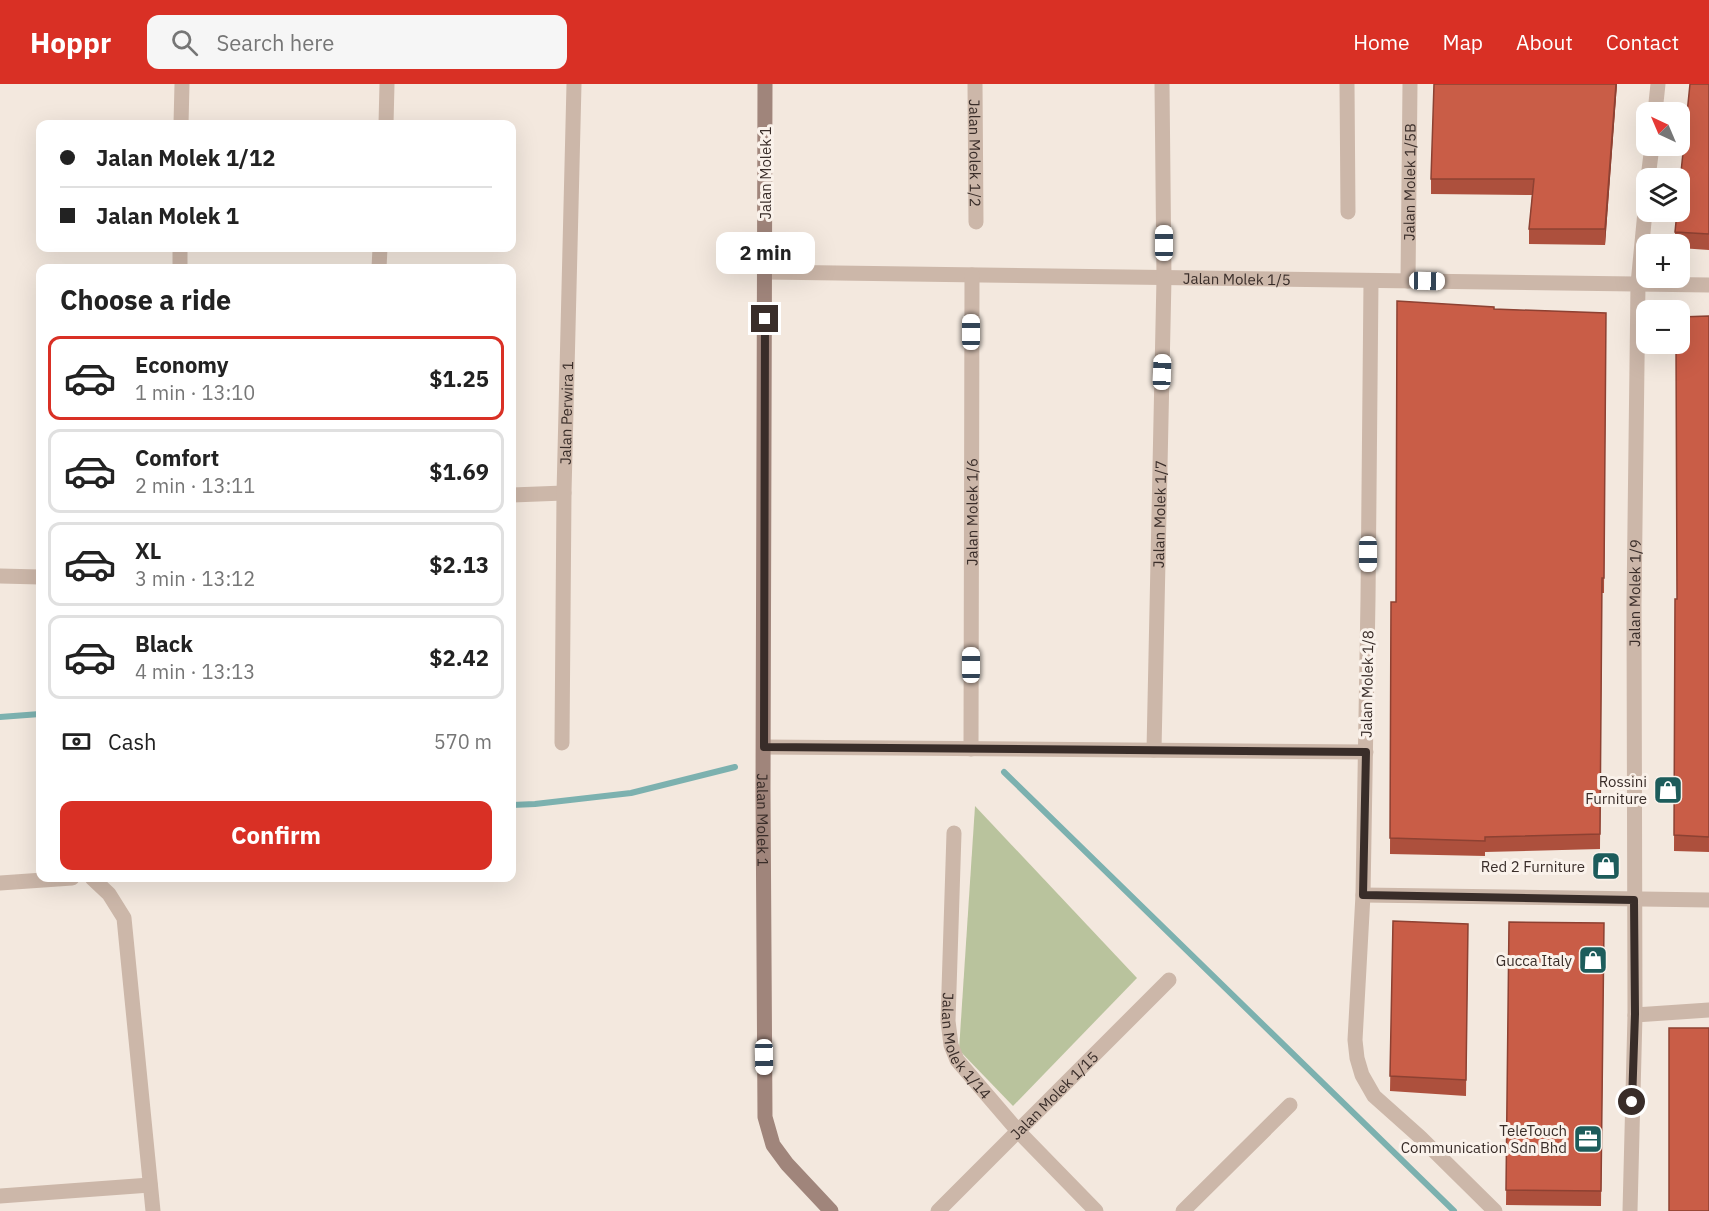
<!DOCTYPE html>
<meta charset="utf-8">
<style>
body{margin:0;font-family:"IBM Plex Sans",sans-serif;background:#f6f6f6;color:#222;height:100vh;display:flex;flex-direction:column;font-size:22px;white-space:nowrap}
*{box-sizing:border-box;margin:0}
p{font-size:20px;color:#767676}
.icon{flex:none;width:33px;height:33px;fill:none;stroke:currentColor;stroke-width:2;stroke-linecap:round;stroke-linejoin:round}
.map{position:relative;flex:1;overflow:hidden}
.details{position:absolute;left:36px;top:180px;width:480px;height:618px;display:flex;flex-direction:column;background:#fff;border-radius:12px;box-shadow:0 6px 24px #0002}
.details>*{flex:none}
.guide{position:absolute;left:36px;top:36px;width:480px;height:132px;border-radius:12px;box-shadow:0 6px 24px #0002;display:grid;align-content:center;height:132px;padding:0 24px;background:#fff}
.needle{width:39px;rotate:316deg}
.buttons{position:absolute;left:1636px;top:18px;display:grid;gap:12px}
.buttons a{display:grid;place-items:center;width:54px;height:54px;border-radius:12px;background:#fff;box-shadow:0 6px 24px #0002;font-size:30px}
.end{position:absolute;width:27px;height:27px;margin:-14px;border:8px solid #392d29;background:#fff;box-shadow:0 0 0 3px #fff}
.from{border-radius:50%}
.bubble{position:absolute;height:42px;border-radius:12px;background:#fff;box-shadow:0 6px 24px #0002;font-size:20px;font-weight:700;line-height:42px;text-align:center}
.car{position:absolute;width:18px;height:36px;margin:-18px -9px;border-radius:8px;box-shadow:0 0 4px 2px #0007;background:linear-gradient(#fff 24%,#345 0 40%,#fff 0 76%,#345 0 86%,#fff 0)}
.guide b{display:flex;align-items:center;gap:21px;height:57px;font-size:22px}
.guide b+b{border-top:2px solid #e0e0e0}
.guide i{width:15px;height:15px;background:#222}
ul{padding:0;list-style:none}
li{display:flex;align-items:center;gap:18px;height:84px;margin:0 12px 9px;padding:0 12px;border:3px solid #e0e0e0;border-radius:12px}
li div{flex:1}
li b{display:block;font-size:22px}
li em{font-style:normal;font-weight:700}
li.selected{border-color:#d93025}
li>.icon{width:54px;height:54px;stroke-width:1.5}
h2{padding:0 24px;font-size:27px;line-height:72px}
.pay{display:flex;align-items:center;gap:15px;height:66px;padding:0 24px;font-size:22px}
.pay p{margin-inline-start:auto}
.action{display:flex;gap:12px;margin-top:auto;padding:12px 24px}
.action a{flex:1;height:69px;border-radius:12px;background:#d93025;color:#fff;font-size:24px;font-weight:700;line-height:69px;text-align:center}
header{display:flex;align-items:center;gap:36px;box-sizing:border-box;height:84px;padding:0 30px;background:#d93025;color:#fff}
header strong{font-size:28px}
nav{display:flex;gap:33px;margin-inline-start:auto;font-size:21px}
.search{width:420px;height:54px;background:#f6f6f6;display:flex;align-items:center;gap:15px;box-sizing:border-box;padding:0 21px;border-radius:12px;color:#767676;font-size:22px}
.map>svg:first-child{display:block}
</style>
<header>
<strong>Hoppr</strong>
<div class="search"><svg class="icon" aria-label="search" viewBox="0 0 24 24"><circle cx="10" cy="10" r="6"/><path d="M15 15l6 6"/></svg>Search here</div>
<nav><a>Home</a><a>Map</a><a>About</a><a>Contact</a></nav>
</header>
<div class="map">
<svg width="1709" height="1127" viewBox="0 0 1709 1127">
<rect width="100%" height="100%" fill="#f3e8de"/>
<path fill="#b9c39d" d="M975 722 1137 894 1013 1022 959 966Z"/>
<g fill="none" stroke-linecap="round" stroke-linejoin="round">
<path stroke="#7cb1af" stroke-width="6" d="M0 633 40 630
M1004 688 1454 1127
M512 721 535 720 631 709 735 683"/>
<g stroke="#ccb7a9" stroke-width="15">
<path id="s1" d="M975 0 976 138"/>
<path d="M1347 0 1348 128"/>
<path d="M1655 28 1658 0"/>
<path d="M181 40 182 0"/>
<path d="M386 40 387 0"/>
<path d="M1648 94 1652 62"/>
<path d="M180 184V164"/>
<path d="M379 184 380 164"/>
<path id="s2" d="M765 188 1709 201"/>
<path d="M1371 197 1368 515 1363 811 1355 956 1357 974 1362 991 1374 1012 1420 1053 1495 1127"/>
<path id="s3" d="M1408 197 1410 0"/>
<path d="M512 411 564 409"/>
<path d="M0 492 40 493"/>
<path id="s4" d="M562 659 564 409 574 0"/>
<path d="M764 663 1366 668"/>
<path id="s5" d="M971 665 972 191"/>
<path id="s6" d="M1154 666 1164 194 1162 0"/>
<path id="s7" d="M954 749 948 937 951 961 957 976 1018 1047 1096 1127"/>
<path d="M92 794 109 810 124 834 153 1127"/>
<path d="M0 799 72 794"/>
<path d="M1363 811 1709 816"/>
<path d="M1635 931 1709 926"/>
<path d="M0 1112 150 1101"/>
<path id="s8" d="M938 1127 1169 896"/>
<path d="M1183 1127 1290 1021"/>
<path id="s9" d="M1630 1127 1635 931 1634 520 1638 200 1647 107"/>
</g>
<path stroke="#a0857b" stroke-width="15" id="s10" d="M765 0 763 707 765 1033 773 1061 787 1080 831 1127"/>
</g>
<path fill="#ad503d" d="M1617 0 1605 161 1529 160V145L1532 111 1431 110V95Z
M1709 0V166L1680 164V160H1675V148Z
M1494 225 1606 229 1604 509H1602L1600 765 1485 768V772L1390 770 1391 518H1396Z
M1709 232V768L1674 767 1675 515H1677Z
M1393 837 1468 840 1466 1012 1390 1007Z
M1509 838 1604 839 1601 1122 1506 1121Z"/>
<path fill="#8d4132" d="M1616 0H1617L1605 161V145Z"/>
<path fill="#c95d47" stroke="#8d4132" stroke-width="1.5" d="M1434 0H1616L1605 145H1529L1534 95H1431Z
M1690 0H1709V150L1675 148 1677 128H1680V98Z
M1397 217 1494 223V225L1606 229 1604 494H1602L1600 750 1485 753V757L1390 754 1391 518H1396Z
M1709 232V753L1674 751 1675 515H1677L1676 260H1680V233Z
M1393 837 1468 840 1466 996 1390 992Z
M1509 838 1604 839 1601 1107 1506 1106Z
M1669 944H1709V1127H1669Z"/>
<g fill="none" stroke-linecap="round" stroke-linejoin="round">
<path stroke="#392d29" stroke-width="8" d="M765 235 764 663 1366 668 1363 811 1634 816 1635 930 1632 1018"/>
</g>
<defs>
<g id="shop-square" transform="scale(1.5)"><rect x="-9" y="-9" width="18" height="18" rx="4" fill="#1d5c5b" stroke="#faf2eb"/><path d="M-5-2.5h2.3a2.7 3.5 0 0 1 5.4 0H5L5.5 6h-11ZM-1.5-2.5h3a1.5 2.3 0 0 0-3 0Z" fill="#fff"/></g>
<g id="office-square" transform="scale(1.5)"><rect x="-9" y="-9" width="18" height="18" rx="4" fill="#1d5c5b" stroke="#faf2eb"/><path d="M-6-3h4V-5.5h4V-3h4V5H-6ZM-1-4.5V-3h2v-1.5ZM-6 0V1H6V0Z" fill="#fff"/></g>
</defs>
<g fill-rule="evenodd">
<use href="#shop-square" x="1668" y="706"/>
<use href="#shop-square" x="1606" y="782"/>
<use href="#shop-square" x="1593" y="876"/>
<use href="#office-square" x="1588" y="1055"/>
</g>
<g text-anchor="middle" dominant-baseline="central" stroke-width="6" stroke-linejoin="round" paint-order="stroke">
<g font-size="15" fill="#392d29" stroke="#faf2eb">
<text stroke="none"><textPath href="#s1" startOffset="69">Jalan Molek 1/2</textPath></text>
<text transform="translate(765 89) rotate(-90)">Jalan Molek 1</text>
<text stroke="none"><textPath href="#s3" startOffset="99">Jalan Molek 1/5B</textPath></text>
<text stroke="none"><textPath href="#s2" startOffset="472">Jalan Molek 1/5</textPath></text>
<text stroke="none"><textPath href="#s4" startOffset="330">Jalan Perwira 1</textPath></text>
<text stroke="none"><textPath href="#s5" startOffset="237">Jalan Molek 1/6</textPath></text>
<text stroke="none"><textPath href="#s6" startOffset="236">Jalan Molek 1/7</textPath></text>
<text stroke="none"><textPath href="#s9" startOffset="618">Jalan Molek 1/9</textPath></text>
<text transform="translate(1367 600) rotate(-89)">Jalan Molek 1/8</text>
<text stroke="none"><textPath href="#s10" startOffset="736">Jalan Molek 1</textPath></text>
<text stroke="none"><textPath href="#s7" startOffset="218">Jalan Molek 1/14</textPath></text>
<text stroke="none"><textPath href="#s8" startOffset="164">Jalan Molek 1/15</textPath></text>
</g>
<g font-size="15" fill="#392d29" stroke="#faf2eb" text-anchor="end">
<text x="1647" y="697">Rossini<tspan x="1647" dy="17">Furniture</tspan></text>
<text x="1585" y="782">Red 2 Furniture</text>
<text x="1572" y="876">Gucca Italy</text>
<text x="1567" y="1046">TeleTouch<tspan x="1567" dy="17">Communication Sdn Bhd</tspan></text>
</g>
</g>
</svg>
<div class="buttons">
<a><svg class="needle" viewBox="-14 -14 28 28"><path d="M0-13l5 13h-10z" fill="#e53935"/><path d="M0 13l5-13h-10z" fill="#767676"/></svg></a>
<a><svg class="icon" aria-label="layers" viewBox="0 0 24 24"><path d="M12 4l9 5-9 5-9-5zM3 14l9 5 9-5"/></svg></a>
<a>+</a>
<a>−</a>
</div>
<i class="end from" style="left:1632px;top:1018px"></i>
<i class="end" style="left:765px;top:235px"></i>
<div class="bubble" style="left:716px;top:148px;width:99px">2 min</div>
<i class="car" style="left:1164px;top:159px;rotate:0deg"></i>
<i class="car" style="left:1427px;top:197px;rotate:91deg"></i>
<i class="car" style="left:971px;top:248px;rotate:0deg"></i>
<i class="car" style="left:1162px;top:288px;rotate:2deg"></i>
<i class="car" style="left:1368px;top:470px;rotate:180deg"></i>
<i class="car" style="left:971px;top:581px;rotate:0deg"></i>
<i class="car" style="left:764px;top:973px;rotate:179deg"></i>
<div class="guide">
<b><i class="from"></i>Jalan Molek 1/12</b>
<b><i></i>Jalan Molek 1</b>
</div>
<section class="details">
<h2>Choose a ride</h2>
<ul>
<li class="selected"><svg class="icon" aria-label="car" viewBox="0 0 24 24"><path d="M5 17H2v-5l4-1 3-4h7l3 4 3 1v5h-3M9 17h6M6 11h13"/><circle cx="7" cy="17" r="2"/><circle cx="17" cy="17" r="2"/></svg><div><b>Economy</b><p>1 min · 13:10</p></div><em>$1.25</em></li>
<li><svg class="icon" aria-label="car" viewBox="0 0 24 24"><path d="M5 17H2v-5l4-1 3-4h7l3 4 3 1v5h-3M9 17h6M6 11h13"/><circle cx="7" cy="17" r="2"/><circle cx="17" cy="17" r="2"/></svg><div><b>Comfort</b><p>2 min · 13:11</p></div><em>$1.69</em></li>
<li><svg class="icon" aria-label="car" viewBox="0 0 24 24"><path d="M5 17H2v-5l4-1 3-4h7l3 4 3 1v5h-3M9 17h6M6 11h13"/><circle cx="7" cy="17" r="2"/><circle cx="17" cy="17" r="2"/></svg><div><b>XL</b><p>3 min · 13:12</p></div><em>$2.13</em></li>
<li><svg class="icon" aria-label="car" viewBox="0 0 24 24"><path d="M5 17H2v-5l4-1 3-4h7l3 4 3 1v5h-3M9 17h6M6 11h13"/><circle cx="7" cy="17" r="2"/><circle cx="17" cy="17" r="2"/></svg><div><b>Black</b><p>4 min · 13:13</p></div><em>$2.42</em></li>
</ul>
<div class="pay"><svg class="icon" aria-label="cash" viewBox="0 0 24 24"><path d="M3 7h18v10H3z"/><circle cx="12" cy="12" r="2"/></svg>Cash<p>570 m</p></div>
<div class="action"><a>Confirm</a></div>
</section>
</div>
